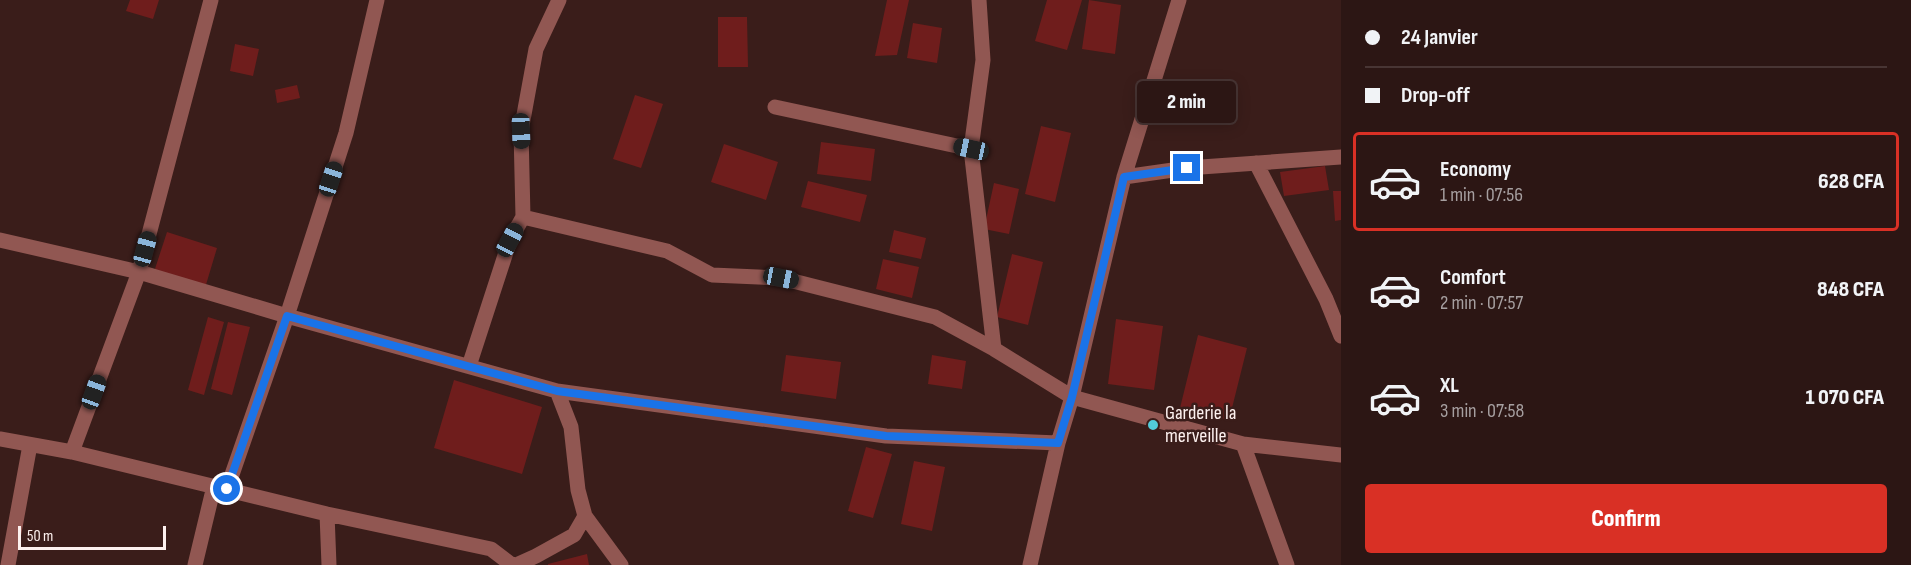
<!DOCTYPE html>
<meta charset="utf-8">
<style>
body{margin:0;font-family:"Sofia Sans Condensed",sans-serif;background:#341f1d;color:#f1f3f6;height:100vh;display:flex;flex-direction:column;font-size:22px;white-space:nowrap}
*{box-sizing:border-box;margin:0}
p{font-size:20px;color:#a69fa0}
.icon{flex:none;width:33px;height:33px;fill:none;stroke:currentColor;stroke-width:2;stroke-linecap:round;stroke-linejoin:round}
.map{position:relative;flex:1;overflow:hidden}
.details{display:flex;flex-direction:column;background:#2c1614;width:570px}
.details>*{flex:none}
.banner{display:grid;align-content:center;height:132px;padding:0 24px;background:#2c1614}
.scale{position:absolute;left:18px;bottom:15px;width:148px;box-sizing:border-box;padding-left:6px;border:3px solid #fdf1ef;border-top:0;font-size:16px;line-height:21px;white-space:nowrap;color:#fdf1ef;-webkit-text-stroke:4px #3a1d1a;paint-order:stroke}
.end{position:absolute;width:27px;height:27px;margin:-14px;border:8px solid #1a73e8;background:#fff;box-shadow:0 0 0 3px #fff}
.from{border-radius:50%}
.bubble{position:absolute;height:42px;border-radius:6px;background:#2c1614;box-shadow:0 3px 15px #0003,0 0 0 2px #483534;font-size:20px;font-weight:800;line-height:42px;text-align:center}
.car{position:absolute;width:18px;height:36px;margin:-18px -9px;border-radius:8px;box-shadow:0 0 4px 2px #0007;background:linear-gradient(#222 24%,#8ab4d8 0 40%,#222 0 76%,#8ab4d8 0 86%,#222 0)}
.banner b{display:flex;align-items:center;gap:21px;height:57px;font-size:22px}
.banner b+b{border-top:2px solid #483534}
.banner i{width:15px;height:15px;background:#f1f3f6}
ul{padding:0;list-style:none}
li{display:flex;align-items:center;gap:18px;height:99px;margin:0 12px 9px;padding:0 12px;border:3px solid transparent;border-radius:6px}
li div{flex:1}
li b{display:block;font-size:22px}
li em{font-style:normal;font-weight:800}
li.on{border-color:#d93025}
li>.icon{width:54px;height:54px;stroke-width:1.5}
.button{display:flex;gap:12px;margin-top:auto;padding:12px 24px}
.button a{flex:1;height:69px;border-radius:6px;background:#d93025;color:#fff;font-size:24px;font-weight:800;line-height:69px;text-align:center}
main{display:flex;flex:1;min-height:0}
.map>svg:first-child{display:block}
</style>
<main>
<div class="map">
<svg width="1341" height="565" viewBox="0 0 1341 565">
<rect width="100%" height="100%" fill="#3a1d1a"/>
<path fill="#6f1d1c" d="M130 0H159L153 19 126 11Z
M887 0H909L897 55 875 56Z
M1047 0H1082L1067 50 1035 41Z
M1089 0 1121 5 1115 54 1082 49Z
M718 17H747L748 67H718Z
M913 23 942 28 937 63 907 58Z
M235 44 259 49 253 76 230 71Z
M297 85 300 98 277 103 275 90Z
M635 95 663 104 641 168 613 159Z
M1041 126 1071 133 1055 202 1025 194Z
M821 142 875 149 871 181 817 174Z
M724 144 778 162 766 200 711 182Z
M1325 166 1329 190 1284 196 1280 172Z
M808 181 867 195 860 222 801 207Z
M994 183 1019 189 1009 234 984 229Z
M1333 191H1341V220L1335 221Z
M894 230 926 238 921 259 889 252Z
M167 232 217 248 205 288 154 272Z
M1012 254 1043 262 1028 325 997 317Z
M883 259 919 267 912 298 876 289Z
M208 317 224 322 204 395 188 390Z
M1116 319 1163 326 1154 390 1108 384Z
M228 322 250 327 232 395 211 389Z
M1198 335 1247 348 1229 420 1180 408Z
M786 355 841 362 836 399 781 391Z
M932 355 966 361 962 389 928 384Z
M454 380 542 407 522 474 434 448Z
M866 447 892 454 873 518 848 511Z
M914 461 945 467 932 531 901 524Z
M587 554 589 565H548V564Z"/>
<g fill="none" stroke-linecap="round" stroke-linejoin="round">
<path stroke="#915752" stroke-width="15" d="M979 0 983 60 971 149 994 349
M775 107 971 149
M1256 163 1326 299 1341 336
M1124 177 1187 168 1341 157
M523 217 667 251 712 275 781 278 935 317 994 349 1072 397 1243 444 1341 455
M0 240 139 272 287 316 557 391 886 436 1058 443
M469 366 510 240 523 217 521 131 536 49 559 0
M557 391 571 427 578 490 585 516 621 565
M0 439 72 452 327 514 491 549 512 565
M1243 444 1287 565
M72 452 139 272 211 0
M227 489 287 316 346 133 377 0
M327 514 329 565
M8 565 30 445
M195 565 214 486
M516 565 536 556 574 535 585 516
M1030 565 1058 443 1072 397 1124 177 1179 0"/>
</g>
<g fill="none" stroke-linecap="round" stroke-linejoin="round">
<path stroke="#1a73e8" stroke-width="8" d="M227 489 287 316 557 391 886 436 1058 443 1072 397 1124 177 1187 168"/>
</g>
<circle fill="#52cbd9" stroke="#3a1d1a" stroke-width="2" cx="1153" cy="425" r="6"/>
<g text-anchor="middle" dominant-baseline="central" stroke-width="5" stroke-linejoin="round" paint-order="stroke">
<g font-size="20" fill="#fdf1ef" stroke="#3a1d1a" text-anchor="start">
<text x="1165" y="413">Garderie la<tspan x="1165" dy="23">merveille</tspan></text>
</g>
</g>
</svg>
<div class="scale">50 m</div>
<i class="end from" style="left:227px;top:489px"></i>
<i class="end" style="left:1187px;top:168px"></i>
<div class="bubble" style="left:1137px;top:81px;width:99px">2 min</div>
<i class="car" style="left:521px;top:131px;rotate:178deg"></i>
<i class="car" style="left:971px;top:149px;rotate:282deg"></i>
<i class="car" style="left:331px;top:179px;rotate:18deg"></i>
<i class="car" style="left:510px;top:240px;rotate:28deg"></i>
<i class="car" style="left:145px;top:249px;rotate:15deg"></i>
<i class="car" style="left:781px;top:278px;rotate:101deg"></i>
<i class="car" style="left:94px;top:392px;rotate:20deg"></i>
</div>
<section class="details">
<div class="banner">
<b><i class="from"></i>24 Janvier</b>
<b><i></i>Drop-off</b>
</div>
<ul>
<li class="on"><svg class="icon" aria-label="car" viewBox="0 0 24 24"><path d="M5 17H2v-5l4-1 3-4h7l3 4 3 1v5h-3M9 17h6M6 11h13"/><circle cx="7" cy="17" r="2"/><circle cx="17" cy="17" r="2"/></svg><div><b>Economy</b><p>1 min · 07:56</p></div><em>628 CFA</em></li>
<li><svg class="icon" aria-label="car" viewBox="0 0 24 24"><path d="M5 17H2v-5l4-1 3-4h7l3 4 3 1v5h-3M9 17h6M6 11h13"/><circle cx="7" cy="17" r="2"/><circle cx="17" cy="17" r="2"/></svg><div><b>Comfort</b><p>2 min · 07:57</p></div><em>848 CFA</em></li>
<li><svg class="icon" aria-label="car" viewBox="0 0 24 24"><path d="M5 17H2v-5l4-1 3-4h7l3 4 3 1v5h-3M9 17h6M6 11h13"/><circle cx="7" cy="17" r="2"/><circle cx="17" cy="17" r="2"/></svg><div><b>XL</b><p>3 min · 07:58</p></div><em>1 070 CFA</em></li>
</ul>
<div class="button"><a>Confirm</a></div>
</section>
</main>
